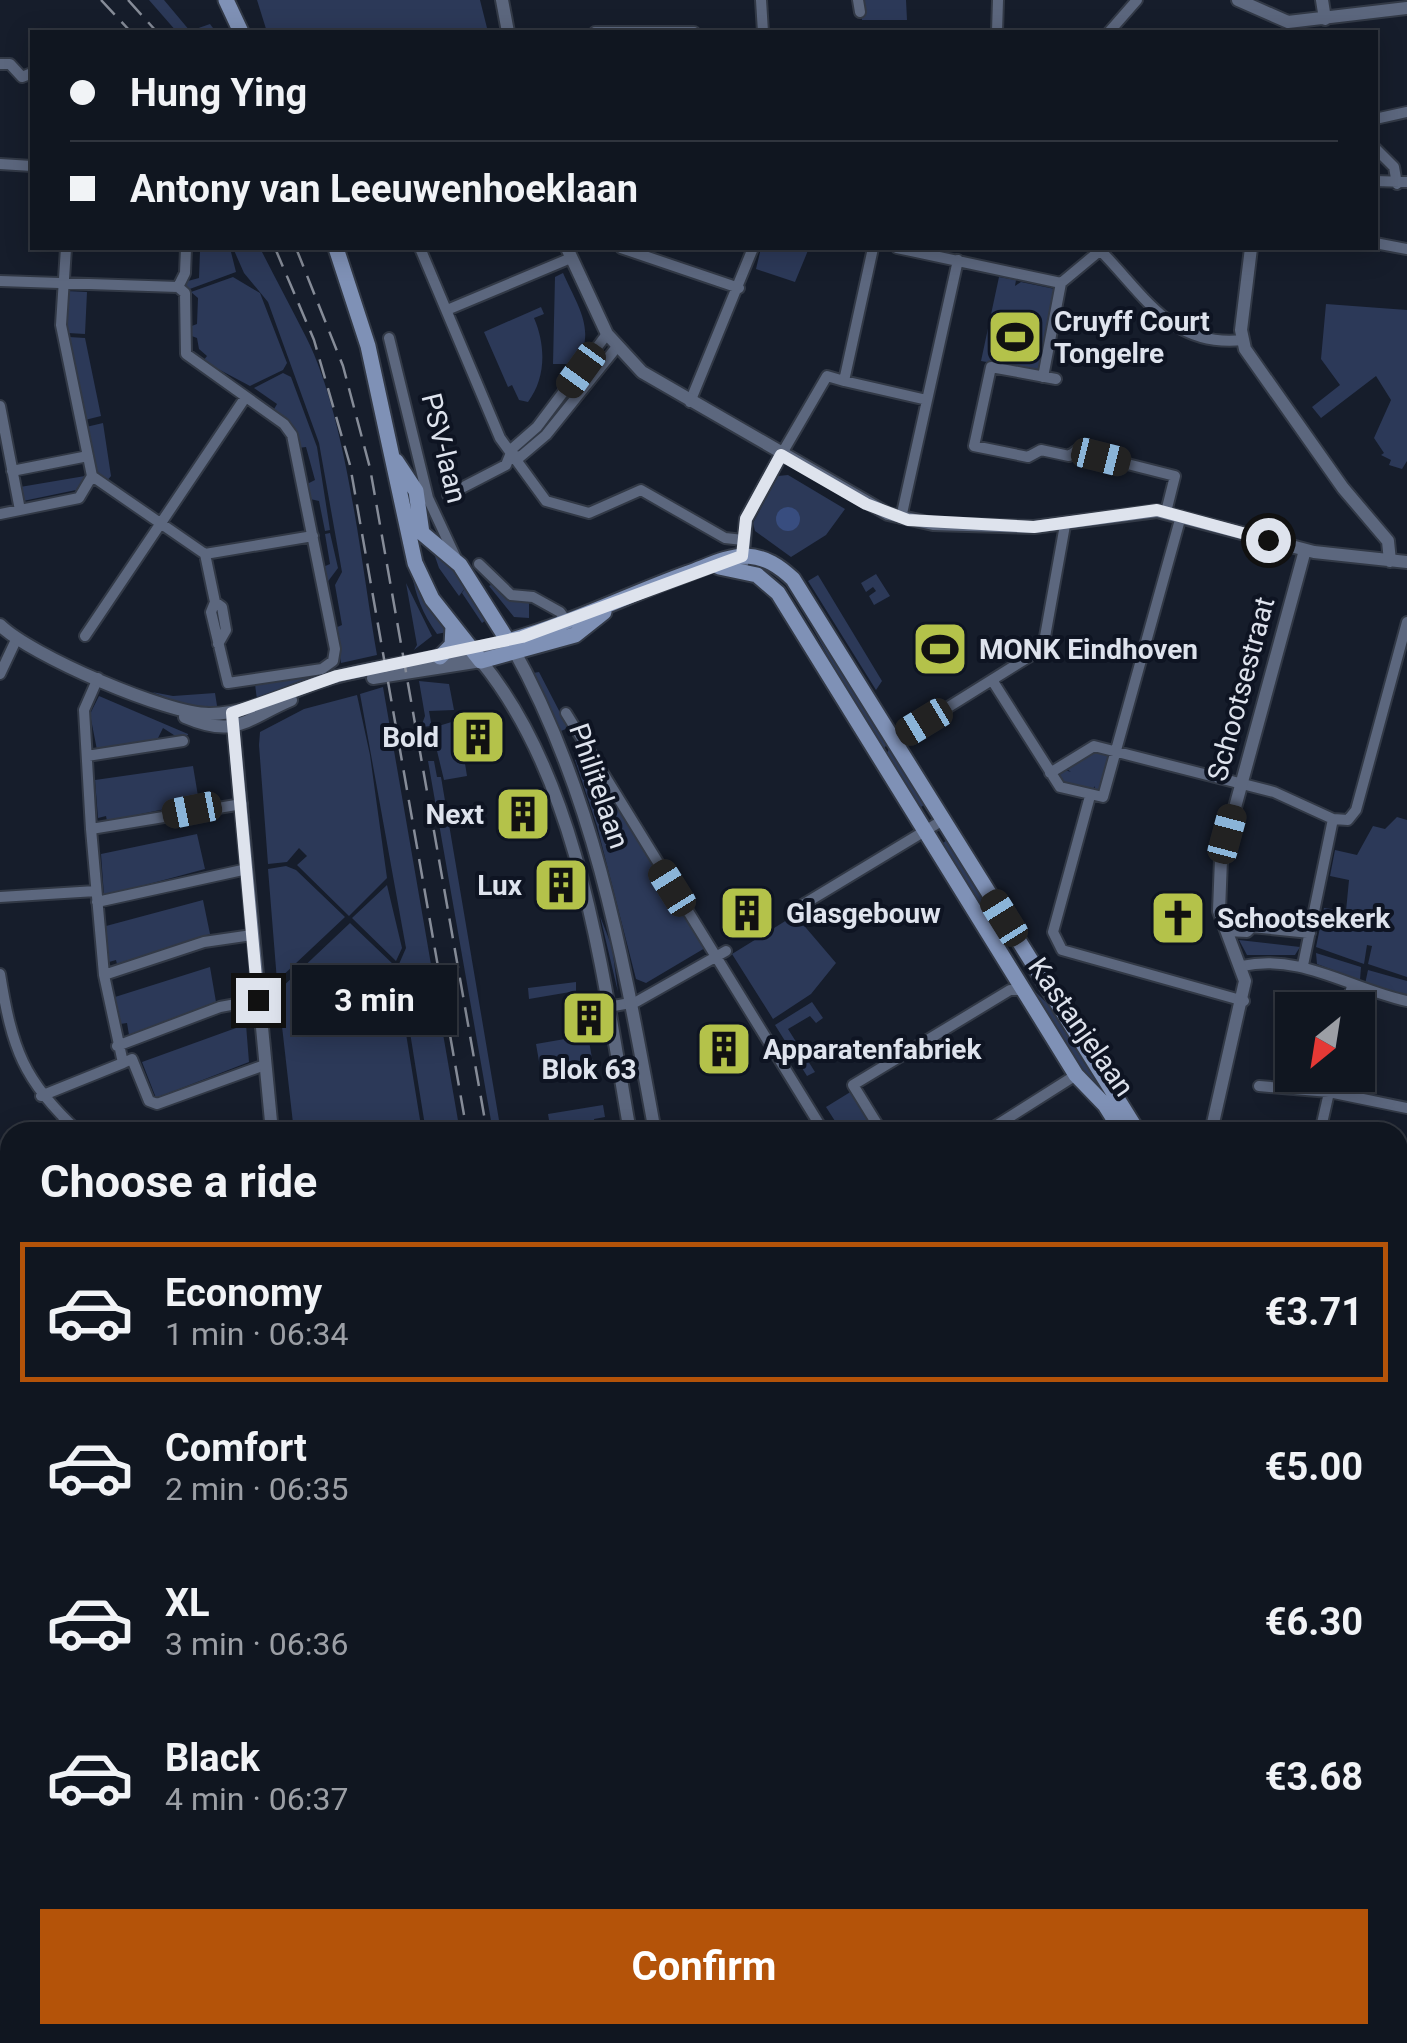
<!DOCTYPE html>
<meta charset="utf-8">
<style>
body{margin:0;font-family:Roboto,sans-serif;background:#1e232d;color:#f1f3f6;height:100vh;display:flex;flex-direction:column;font-size:38px;white-space:nowrap}
*{box-sizing:border-box;margin:0}
p{font-size:32px;color:#9c9fa5}
.icon{flex:none;width:55px;height:55px;fill:none;stroke:currentColor;stroke-width:2;stroke-linecap:round;stroke-linejoin:round}
.map{position:relative;flex:1;overflow:hidden}
.details{position:absolute;left:0px;top:1122px;width:1408px;height:922px;display:flex;flex-direction:column;background:#101620;border-radius:30px 30px 0 0;box-shadow:0 5px 25px #0003,0 0 0 2px #30353e}
.details>*{flex:none}
.top-card{position:absolute;left:30px;top:30px;width:1348px;height:220px;border-radius:0px;box-shadow:0 5px 25px #0003,0 0 0 2px #30353e;display:grid;align-content:center;height:220px;padding:0 40px;background:#101620}
.needle{width:65px;rotate:210deg}
.controls{position:absolute;left:1275px;top:992px;display:grid;gap:20px}
.controls a{display:grid;place-items:center;width:100px;height:100px;border-radius:0px;background:#101620;box-shadow:0 5px 25px #0003,0 0 0 2px #30353e;font-size:50px}
.end{position:absolute;width:45px;height:45px;margin:-22px;border:12px solid #dee3ed;background:#111;box-shadow:0 0 0 5px #111}
.from{border-radius:50%}
.bubble{position:absolute;height:70px;border-radius:0px;background:#101620;box-shadow:0 5px 25px #0003,0 0 0 2px #30353e;font-size:32px;font-weight:700;line-height:70px;text-align:center}
.car{position:absolute;width:30px;height:60px;margin:-30px -15px;border-radius:12px;box-shadow:0 0 8px 2px #0007;background:linear-gradient(#222 24%,#8ab4d8 0 40%,#222 0 76%,#8ab4d8 0 86%,#222 0)}
.top-card b{display:flex;align-items:center;gap:35px;height:95px;font-size:38px}
.top-card b+b{border-top:2px solid #30353e}
.top-card i{width:25px;height:25px;background:#f1f3f6}
ul{padding:0;list-style:none}
li{display:flex;align-items:center;gap:30px;height:140px;margin:0 20px 15px;padding:0 20px;border:5px solid transparent;border-radius:0px}
li div{flex:1}
li b{display:block;font-size:38px}
li em{font-style:normal;font-weight:700}
li.current{border-color:#b45309}
li>.icon{width:90px;height:90px;stroke-width:1.5}
h2{padding:0 40px;font-size:45px;line-height:120px}
.action{display:flex;gap:20px;margin-top:auto;padding:20px 40px}
.action a{flex:1;height:115px;border-radius:0px;background:#b45309;color:#fff;font-size:40px;font-weight:700;line-height:115px;text-align:center}
.map>svg:first-child{display:block}
</style>
<div class="map">
<svg width="1407" height="2043" viewBox="0 0 1407 2043">
<rect width="100%" height="100%" fill="#161d2b"/>
<path fill="#2c3958" d="M149 0H164L190 31 210 24 216 32H177Z
M257 0H480L488 32H267Z
M860 0H906L907 20H862Z
M192 248H230L236 272 187 290 184 282 199 278 200 251Z
M233 248H260C275 278 291 307 306 337 347 418 361 564 377 655L341 663 335 628 342 625 335 585 342 572 319 443 268 302 244 273Z
M761 248H809L795 282 756 269Z
M563 273C577 305 598 332 575 364H553L555 277Z
M233 277 260 293 287 363 283 370 250 386 203 361 207 356 199 349 197 338 189 335V327L197 324 198 298 191 292Z
M999 277 1016 280 1015 286 1021 282 1055 289 1039 371 981 361Z
M66 291 87 292 85 334 68 333Z
M1326 304 1407 310V461L1402 469 1389 465 1391 460 1381 455 1384 453 1374 438 1391 400 1376 376 1321 418 1312 407 1340 385 1321 359Z
M541 307 544 314 534 318C546 346 546 378 528 402L519 400 512 385 508 387 484 332Z
M69 337 85 338 101 416 85 420Z
M283 373 291 377 317 447 330 530 325 531 319 501 310 499 307 484 315 480 306 447 298 448 290 422 273 411 277 404 254 388Z
M103 423 111 476 106 482 94 471 86 427Z
M788 475 845 509 826 535 791 557 755 531 753 523 778 476Z
M85 476 76 490 23 501 20 487Z
M330 533 338 568 326 584 323 567 330 564 325 534Z
M431 545 449 558 486 620 482 623 462 593 466 587 459 596 439 568Z
M411 571 447 632 437 634C422 613 416 596 411 571Z
M876 574 890 596 874 605 869 596 876 591 873 587 866 592 861 583Z
M818 575 882 681 876 690 808 581Z
M406 583 432 636 414 650 417 645Z
M494 583 529 601V618L514 617 489 586Z
M811 625H815L890 739 881 754Z
M323 671 333 673 257 700 255 684Z
M539 672 568 728 561 731 533 673Z
M419 681 449 684 454 710 429 711 432 728 458 720 467 776 444 780 431 726 421 727 425 716Z
M383 687 460 1132H426L399 964 406 948 360 694Z
M152 692 173 696 215 693 218 712 187 706Z
M357 695 370 755 387 878 349 916 297 865 307 856 299 848 287 862 268 864 259 745 260 732 304 709Z
M99 696 188 734V735L177 737 163 728 157 740 97 750 90 714Z
M891 745 927 803 915 811 886 755Z
M1091 751 1110 756 1099 792 1094 793 1095 786 1091 792 1065 785 1059 775 1062 769 1071 772 1064 767H1071Z
M585 755 705 948 646 983 636 979 597 826 575 760Z
M428 761H434L437 777H441L501 1132H493Z
M193 766 199 802 107 821 106 816 98 818 95 780Z
M1397 817 1407 820V977L1368 964 1372 946 1367 945 1364 964 1316 947 1324 908 1346 911 1349 880 1330 876 1335 850 1357 855 1373 826 1385 829Z
M197 834 205 869 104 896 101 854Z
M950 838 998 920 995 925 990 926 940 845Z
M286 866 296 870 345 917 277 981 268 869Z
M387 885 402 948 396 961 352 918Z
M203 900 210 934 117 964 116 960 109 962 106 926Z
M795 915 836 963 811 994 773 1019 732 954Z
M600 916 612 947 618 992Z
M350 923 395 966 422 1132H294L278 991Z
M1239 940 1300 947 1295 955H1247Z
M1316 953 1361 967 1360 980 1317 964Z
M210 967 216 1002 129 1035 127 1023 120 1024 115 997Z
M1368 970 1407 981V995L1365 984Z
M1024 981 1048 1004 1108 1101 1088 1086Z
M576 982V991L529 999 528 988Z
M812 1002 823 1018 816 1023 810 1016 788 1029 815 1072 807 1076 775 1025Z
M233 1012H245L249 1062 156 1098 142 1062 236 1028Z
M588 1035 593 1064 541 1073 536 1044Z
M852 1091 877 1132H842L826 1107Z
M603 1105 605 1117 594 1119 596 1132H551L548 1114Z
M569 2035H621L623 2043H571Z"/>
<path fill="#384d7f" d="M776 519a12 12 0 1 1 24 0a12 12 0 1 1-24 0Z"/>
<g fill="none" stroke-linecap="round" stroke-linejoin="round">
<g stroke="#323946" stroke-width="14">
<path id="minor" d="M761 0 763 32
M858 0 860 12
M595 32H694
M997 32 998 0
M1109 32 1137 0
M0 64H10L22 77 32 73
M1375 119 1407 112
M1375 148 1394 167 1397 184
M0 164 32 166
M1375 181 1407 182
M1375 243 1407 249
M420 248 500 438 546 501 589 513 641 490 725 538 743 540
M621 248 739 288
M897 248 1061 283 1103 248
M1098 248C1144 294 1170 348 1243 340
M0 281 178 287
M447 310 571 258
M389 338 428 498 455 556
M1043 377 1061 283
M1056 379 991 367 974 446 1028 457 1041 450 1069 456 1076 451 1175 476 1166 512
M844 381 927 400
M690 402 753 248
M0 406 20 510
M513 455 520 457 546 435 616 348
M781 455 827 376 844 381 873 248
M12 471 88 456
M92 476 205 554 215 602 211 612 228 683 322 669 333 661 335 649 292 435 284 424 186 354 185 293 178 287 185 273 186 248
M448 495 506 465 513 448 537 427 607 334
M0 514 79 498 92 476 61 325 66 248
M901 518 958 260
M205 554 313 536
M479 564 511 595 533 597 560 612 569 625
M215 602 222 607 226 630 218 644
M85 636 245 398
M0 674 16 640
M98 678 84 710 91 829 104 975 123 1063
M992 680 1060 787 1103 797 1181 516
M566 713 824 1132
M894 741 1043 648 1065 525
M87 756 183 741
M1050 773 1094 746 1274 792 1333 819 1348 820 1356 810 1407 622
M1090 796 1053 932 1062 950 1244 1001
M91 829 242 804
M0 897 96 891
M97 902 247 869
M799 907 943 820
M1226 931 1247 932 1252 927 1310 933
M1303 965 1333 819
M1242 966C1302 953 1350 989 1407 1001
M0 974C12 1048 23 1081 79 1132
M104 975 204 942 252 935
M608 1007 636 1002 726 951
M1346 1010 1352 986
M117 1046 220 1007 258 1000
M123 1063 132 1059 149 1101 157 1104 262 1066
M1259 1086 1329 1092 1407 1108
M41 1096 123 1063
M54 1132 65 1120
M882 1132 853 1085 1010 990H1024
M986 1132 1076 1075
M1320 1132 1333 1075
M0 1223 10 1200
M0 1316 10 1315
M0 1407 4 1473
M1398 1462 1407 1460
M1398 1539 1407 1537
M1398 1572H1407
M1398 1751 1407 1747
M0 1798 10 1818
M1398 1837 1407 1846
M1398 1986 1407 1985
M1398 2034 1407 2033
M80 2035V2043
M280 2035 284 2043
M451 2035 471 2043
M1136 2035 1137 2043
M1192 2035V2043
M1244 2035 1245 2043
M1338 2038 1376 2035
M181 2043 183 2035
M786 2043 793 2035
M1041 2043 1048 2035"/>
</g>
<g stroke="#323946" stroke-width="16">
<path id="tertiary" d="M502 0 508 32
M1238 0 1288 22 1407 8
M1322 0 1325 19
M567 248 607 334 642 372 888 514 933 524 1034 527 1157 511 1314 552 1407 562
M1251 248 1241 330 1245 349 1343 488 1388 541 1390 561
M742 564 746 519 781 455
M0 625C30 655 168 715 210 714 253 714 294 688 335 677 392 662 452 658 508 641
M510 643C596 795 624 963 655 1132
M481 661C582 784 603 979 630 1132
M373 678 481 661
M232 713 272 1132
M185 717C236 739 246 719 291 700
M1211 1132 1245 981 1219 911 1221 859 1305 550
M0 1915 10 1910
M1398 1915H1407
M547 2035 549 2043
M677 2035 678 2043"/>
</g>
<g stroke="#323946" stroke-width="19">
<path id="secondary" d="M226 0 241 32
M336 248 368 346 415 563 432 599 481 661 575 635 604 612
M396 461 416 491 422 533 460 565 508 641C570 624 627 595 688 573 706 567 726 556 746 556 766 557 779 566 793 579L1138 1132
M719 567 757 575 778 593 1076 1075 1105 1105 1122 1132
M440 657 452 645 453 626
M1398 1224 1407 1227
M1398 1245 1407 1248"/>
</g>
<g stroke="#323946" stroke-width="21">
<path id="primary" d="M0 1473 10 1474
M0 1487 10 1489
M1398 1552 1407 1550"/>
</g>
<use href="#minor" stroke="#5c677e" stroke-width="10"/>
<use href="#tertiary" stroke="#5c677e" stroke-width="12"/>
<use href="#secondary" stroke="#7f91b6" stroke-width="15"/>
<use href="#primary" stroke="#9bb1e2" stroke-width="18"/>
<path stroke="#868c98" stroke-width="2.5" stroke-dasharray="20 10" stroke-linecap="butt" d="M101 0 131 32
M128 0 157 32
M275 248 314 340 350 465 467 1132
M296 248 343 366 370 468 487 1132
M633 2035 635 2043
M652 2035 654 2043"/>
</g>
<g fill="none" stroke-linecap="round" stroke-linejoin="round">
<path stroke="#dee3ed" stroke-width="12" d="M258 1000 232 713 337 676 522 637 742 556 746 519 781 455 866 504 908 520 1034 527 1157 510 1268 540"/>
</g>
<defs>
<g id="stadium-square" transform="scale(2.875)"><rect x="-9" y="-9" width="18" height="18" rx="4" fill="#b4c24a" stroke="#0e1422"/><path d="M0-5a6.5 5 0 1 0 0 10a6.5 5 0 1 0 0-10ZM-3.5-1.8h7v3.6h-7Z" fill="#111"/></g>
<g id="building-square" transform="scale(2.875)"><rect x="-9" y="-9" width="18" height="18" rx="4" fill="#b4c24a" stroke="#0e1422"/><path d="M-4-6H4V6H1V3H-1V6H-4ZM-2.5-4.3h1.7v1.8h-1.7ZM.8-4.3h1.7v1.8H.8ZM-2.5-1h1.7V.8h-1.7ZM.8-1h1.7V.8H.8Z" fill="#111"/></g>
<g id="church-square" transform="scale(2.875)"><rect x="-9" y="-9" width="18" height="18" rx="4" fill="#b4c24a" stroke="#0e1422"/><path d="M-1.2-6h2.4v3.5h3.3v2.4h-3.3V6h-2.4V-.1h-3.3v-2.4h3.3Z" fill="#111"/></g>
</defs>
<g fill-rule="evenodd">
<use href="#stadium-square" x="1015" y="337"/>
<use href="#stadium-square" x="940" y="649"/>
<use href="#building-square" x="478" y="737"/>
<use href="#building-square" x="523" y="814"/>
<use href="#building-square" x="561" y="885"/>
<use href="#building-square" x="747" y="913"/>
<use href="#church-square" x="1178" y="918"/>
<use href="#building-square" x="589" y="1018"/>
<use href="#building-square" x="724" y="1049"/>
</g>
<g text-anchor="middle" dominant-baseline="central" stroke-width="8" stroke-linejoin="round" paint-order="stroke">
<g font-size="28" font-weight="bold" fill="#dee3ed" stroke="#0e1422" text-anchor="start">
<text x="1054" y="321">Cruyff Court<tspan x="1054" dy="32">Tongelre</tspan></text>
<text x="979" y="649">MONK Eindhoven</text>
<text x="439" y="737" text-anchor="end">Bold</text>
<text x="484" y="814" text-anchor="end">Next</text>
<text x="522" y="885" text-anchor="end">Lux</text>
<text x="786" y="913">Glasgebouw</text>
<text x="1217" y="918">Schootsekerk</text>
<text x="763" y="1049">Apparatenfabriek</text>
<text x="589" y="1069" text-anchor="middle">Blok 63</text>
</g>
<g font-size="28" fill="#dee3ed" stroke="#0e1422">
<text transform="translate(444 448) rotate(76)">PSV-laan</text>
<text transform="translate(1241 689) rotate(-75)">Schootsestraat</text>
<text transform="translate(599 786) rotate(71)">Philitelaan</text>
<text transform="translate(1081 1027) rotate(55)">Kastanjelaan</text>
</g>
</g>
</svg>
<div class="controls">
<a><svg class="needle" viewBox="-14 -14 28 28"><path d="M0-13l5 13h-10z" fill="#e53935"/><path d="M0 13l5-13h-10z" fill="#9c9fa5"/></svg></a>
</div>
<i class="end from" style="left:1268px;top:540px"></i>
<i class="end" style="left:258px;top:1000px"></i>
<div class="bubble" style="left:292px;top:965px;width:165px">3 min</div>
<i class="car" style="left:581px;top:370px;rotate:216deg"></i>
<i class="car" style="left:1101px;top:457px;rotate:104deg"></i>
<i class="car" style="left:924px;top:722px;rotate:239deg"></i>
<i class="car" style="left:192px;top:810px;rotate:259deg"></i>
<i class="car" style="left:1227px;top:834px;rotate:15deg"></i>
<i class="car" style="left:672px;top:888px;rotate:328deg"></i>
<i class="car" style="left:1004px;top:918px;rotate:328deg"></i>
<div class="top-card">
<b><i class="from"></i>Hung Ying</b>
<b><i></i>Antony van Leeuwenhoeklaan</b>
</div>
<section class="details">
<h2>Choose a ride</h2>
<ul>
<li class="current"><svg class="icon" aria-label="car" viewBox="0 0 24 24"><path d="M5 17H2v-5l4-1 3-4h7l3 4 3 1v5h-3M9 17h6M6 11h13"/><circle cx="7" cy="17" r="2"/><circle cx="17" cy="17" r="2"/></svg><div><b>Economy</b><p>1 min · 06:34</p></div><em>€3.71</em></li>
<li><svg class="icon" aria-label="car" viewBox="0 0 24 24"><path d="M5 17H2v-5l4-1 3-4h7l3 4 3 1v5h-3M9 17h6M6 11h13"/><circle cx="7" cy="17" r="2"/><circle cx="17" cy="17" r="2"/></svg><div><b>Comfort</b><p>2 min · 06:35</p></div><em>€5.00</em></li>
<li><svg class="icon" aria-label="car" viewBox="0 0 24 24"><path d="M5 17H2v-5l4-1 3-4h7l3 4 3 1v5h-3M9 17h6M6 11h13"/><circle cx="7" cy="17" r="2"/><circle cx="17" cy="17" r="2"/></svg><div><b>XL</b><p>3 min · 06:36</p></div><em>€6.30</em></li>
<li><svg class="icon" aria-label="car" viewBox="0 0 24 24"><path d="M5 17H2v-5l4-1 3-4h7l3 4 3 1v5h-3M9 17h6M6 11h13"/><circle cx="7" cy="17" r="2"/><circle cx="17" cy="17" r="2"/></svg><div><b>Black</b><p>4 min · 06:37</p></div><em>€3.68</em></li>
</ul>
<div class="action"><a>Confirm</a></div>
</section>
</div>
